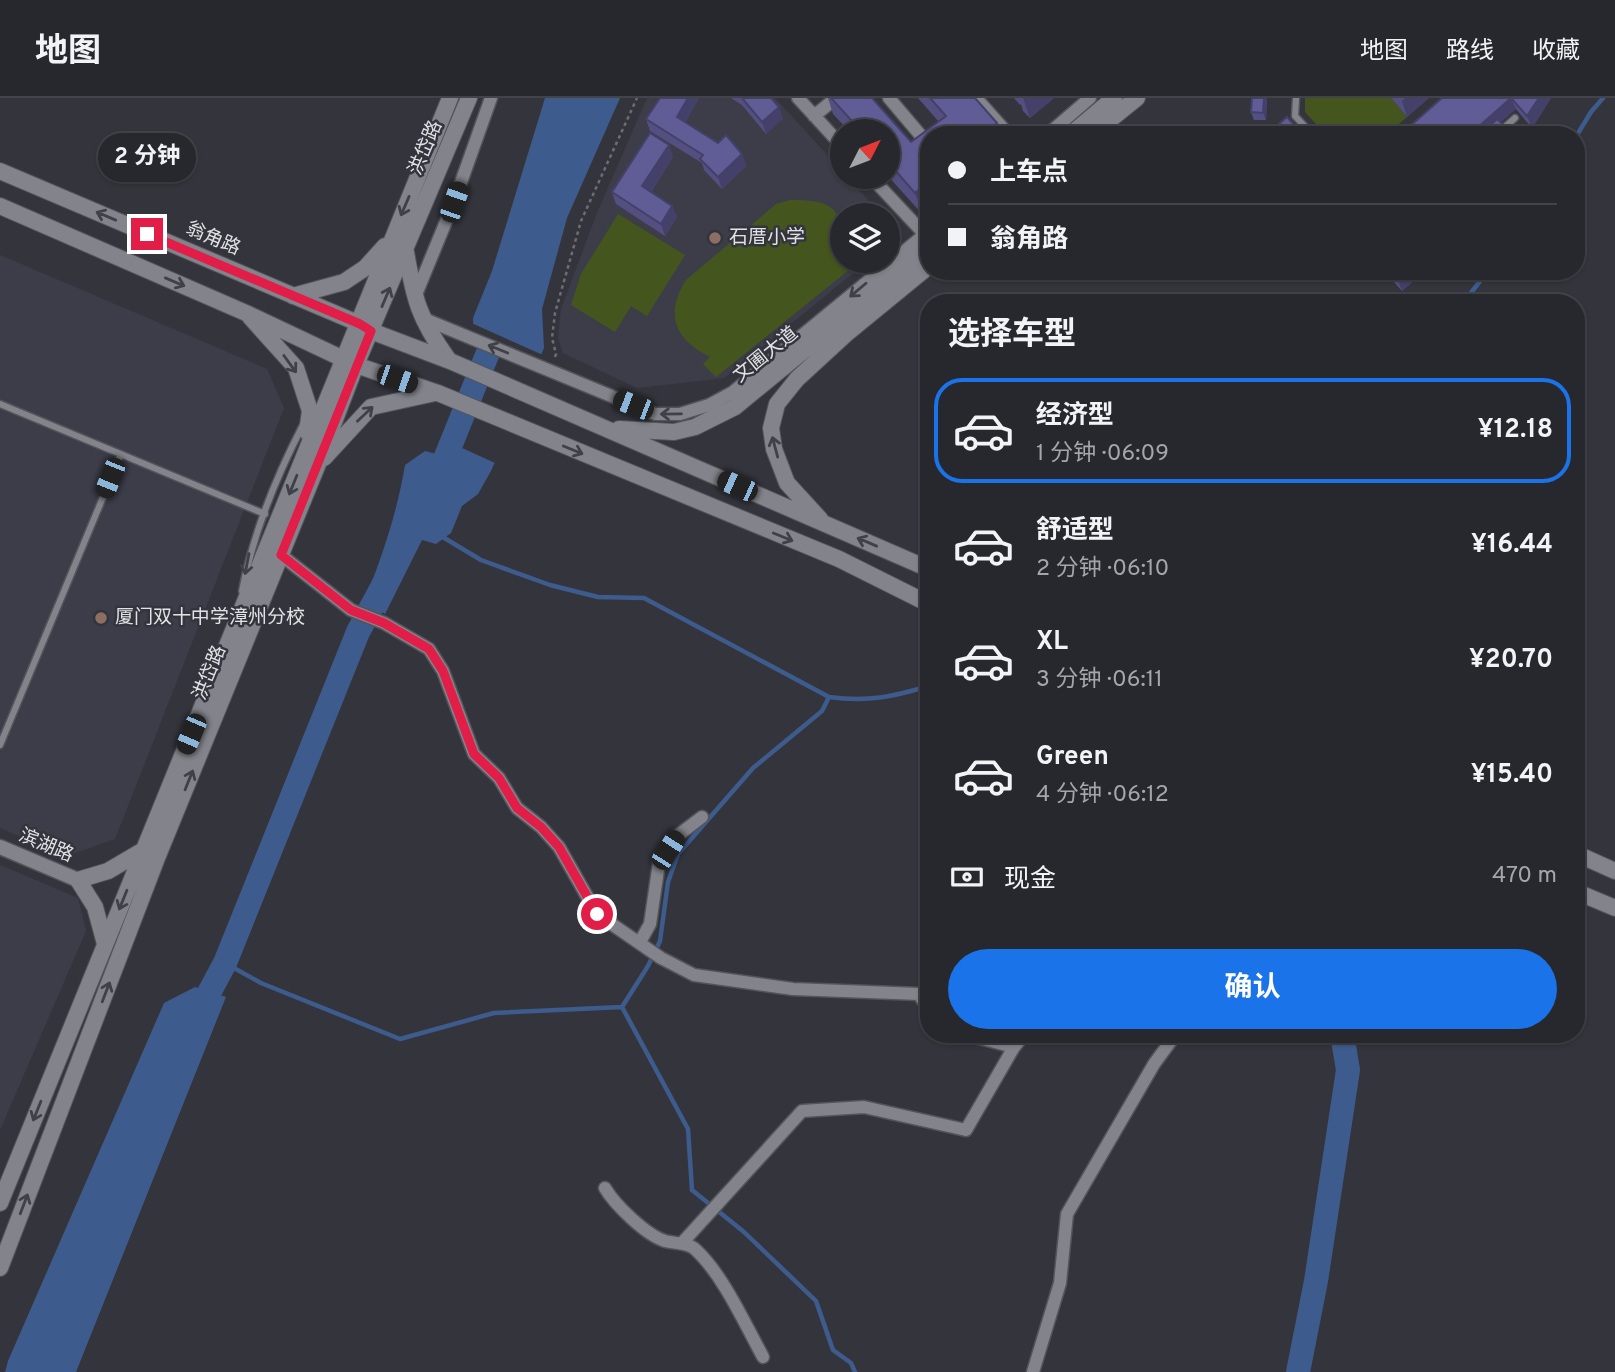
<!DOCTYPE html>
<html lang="zh">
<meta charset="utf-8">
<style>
body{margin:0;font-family:Overpass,"Noto Sans SC",sans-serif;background:#2f3035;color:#f1f3f6;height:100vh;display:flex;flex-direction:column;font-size:26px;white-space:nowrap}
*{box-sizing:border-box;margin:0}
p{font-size:23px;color:#a4a6aa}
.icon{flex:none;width:38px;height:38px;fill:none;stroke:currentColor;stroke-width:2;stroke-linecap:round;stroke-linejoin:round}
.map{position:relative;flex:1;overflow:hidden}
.details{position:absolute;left:920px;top:196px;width:665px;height:749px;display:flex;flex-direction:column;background:#27282d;border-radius:28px;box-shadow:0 2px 5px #0004,0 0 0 2px #434449}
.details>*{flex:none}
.top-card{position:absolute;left:920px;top:28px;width:665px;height:154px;border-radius:28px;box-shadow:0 2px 5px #0004,0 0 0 2px #434449;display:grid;align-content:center;height:154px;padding:0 28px;background:#27282d}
.needle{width:46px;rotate:48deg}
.controls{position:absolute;left:830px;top:21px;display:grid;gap:14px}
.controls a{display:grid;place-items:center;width:70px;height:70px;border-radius:50%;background:#27282d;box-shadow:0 2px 5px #0004,0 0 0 2px #434449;font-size:35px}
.end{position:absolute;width:32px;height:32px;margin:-16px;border:9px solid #e11d48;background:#fff;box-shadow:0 0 0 4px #fff}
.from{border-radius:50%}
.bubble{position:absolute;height:49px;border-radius:24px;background:#27282d;box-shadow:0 2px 5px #0004,0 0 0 2px #434449;font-size:23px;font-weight:700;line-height:49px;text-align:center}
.car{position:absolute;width:21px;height:42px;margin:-21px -10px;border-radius:9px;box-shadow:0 0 5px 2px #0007;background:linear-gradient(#222 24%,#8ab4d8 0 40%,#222 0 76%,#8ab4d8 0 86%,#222 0)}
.top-card b{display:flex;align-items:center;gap:24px;height:66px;font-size:26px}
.top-card b+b{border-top:2px solid #434449}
.top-card i{width:18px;height:18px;background:#f1f3f6}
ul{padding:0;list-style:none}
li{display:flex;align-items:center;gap:21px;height:105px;margin:0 14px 10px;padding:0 14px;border:4px solid transparent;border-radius:28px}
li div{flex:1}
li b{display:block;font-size:26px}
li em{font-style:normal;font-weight:700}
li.current{border-color:#1a73e8}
li>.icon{width:63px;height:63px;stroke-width:1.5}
h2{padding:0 28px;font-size:32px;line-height:84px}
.pay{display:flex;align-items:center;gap:18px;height:77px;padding:0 28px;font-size:26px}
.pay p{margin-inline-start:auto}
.primary-button{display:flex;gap:14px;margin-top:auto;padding:14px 28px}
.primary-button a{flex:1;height:80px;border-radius:42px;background:#1a73e8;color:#fff;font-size:28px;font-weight:700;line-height:80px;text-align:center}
header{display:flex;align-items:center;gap:42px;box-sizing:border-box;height:98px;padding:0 35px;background:#27282d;border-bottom:2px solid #434449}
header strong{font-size:33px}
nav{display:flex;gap:38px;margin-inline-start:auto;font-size:24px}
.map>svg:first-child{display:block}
</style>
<header>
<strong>地图</strong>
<nav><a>地图</a><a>路线</a><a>收藏</a></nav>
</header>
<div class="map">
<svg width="1615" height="1274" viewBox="0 0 1615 1274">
<rect width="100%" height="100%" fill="#34353c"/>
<path fill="#3d3d4a" d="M647 0H775L842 73V79H847L882 117H842V163H868L724 280 637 290 563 255 558 240 561 211 597 115Z
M0 157 267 271 284 310 115 741 67 758 0 730Z
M0 767 78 800 86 833 0 1032Z"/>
<path fill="#45551e" d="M1305 0H1391L1407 19 1386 37H1326L1305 14Z
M790 102C843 101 842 117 842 163H860L716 279 703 266 710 259C675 241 664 217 686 182L776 106Z
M618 116 685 157 647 218 631 208 615 234 571 207 581 176Z"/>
<path fill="#3e5b8d" d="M545 0H620L567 120 542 211 544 250 491 373 478 396 462 408 451 435 436 446 422 442 385 516 364 504C382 459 397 415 405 367L425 353 448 359 475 300 473 220 492 173Z
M195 889 226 899 76 1274H5L8 1263 164 905Z"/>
<path fill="#34353c" d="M469 224 543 257 495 365 451 345 472 299Z"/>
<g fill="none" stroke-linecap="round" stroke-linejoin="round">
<path stroke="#3e5b8d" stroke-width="4.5" d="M1577 37 1591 14 1603 0
M1463 205 1488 173
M441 438 481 462 550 487 598 499 644 500 829 599C868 604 892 599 929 588
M829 599 822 613 753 670 678 756 668 784 660 843 648 868 622 909 688 1031 692 1092 744 1134 816 1203 833 1252 851 1265 855 1274
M225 865 261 885 400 941 494 915 622 909"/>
<path stroke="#3e5b8d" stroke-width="24" d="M434 388 487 257
M195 921 225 865 358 534 387 480
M1298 1274 1316 1183 1348 972 1342 936"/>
<g stroke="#53535a" stroke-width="9">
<path id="service" d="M1296 0 1295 18 1313 37
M1496 37 1515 20
M0 306 265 416
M242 493C253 436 276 379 303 327
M0 647 121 356"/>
</g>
<g stroke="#53535a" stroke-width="15">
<path id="minor" d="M798 0 842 48
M889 0 928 46
M976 0 1009 37
M814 18 836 0
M1047 37 1090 0
M871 79 929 141
M415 199 454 104 491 0
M422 220 655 316H680L709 307 733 294 929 133
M281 457 351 512 384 525 429 551 443 573 474 656 499 680 517 710 541 729 559 749 597 816 661 860 694 877 793 891 919 896 929 912
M640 844 650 826 659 765 677 738 702 719
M964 936 1014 949
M605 1090C615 1107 646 1137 665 1143 676 1146 688 1144 696 1152 723 1177 745 1226 763 1259
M682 1145 802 1013 864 1009 966 1032 1014 949 1025 936
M1033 1274 1060 1185 1067 1116 1154 966 1176 936"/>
</g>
<g stroke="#53535a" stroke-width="17">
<path id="tertiary" d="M0 749 78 782"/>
</g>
<g stroke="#53535a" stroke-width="18">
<path id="secondary" d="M1070 37 1114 0
M1091 37 1137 0
M0 73 360 226 371 233 450 263 929 471
M0 108 246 215 356 267 438 295 839 461 929 506
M406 154C414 201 419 221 448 261
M293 198 344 184 365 170 385 148
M250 219 296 270 310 313 307 334
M619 331 674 334 695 329 735 309 929 150
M324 360 371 309 435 295
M820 421 787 385 774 351 771 330 777 306 797 281 846 236 929 168
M1577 756 1615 773
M1577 794 1615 810
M105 846 95 809 78 782 108 773 142 753
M0 1105 450 0
M0 1170 157 760 318 366 356 267 469 0"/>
</g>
<path stroke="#6d6e74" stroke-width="2.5" stroke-dasharray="3.5 3.5" stroke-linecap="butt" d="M555 259 556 256 552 240 555 215 581 123 637 0"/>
<use href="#service" stroke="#83838b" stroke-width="6"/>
<use href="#minor" stroke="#83838b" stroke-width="12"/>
<use href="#tertiary" stroke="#83838b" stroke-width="14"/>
<use href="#secondary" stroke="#83838b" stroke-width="16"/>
</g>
<path fill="#535081" d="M660 0H699L685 24 718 45 742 56 746 68 722 91 704 72 702 65 650 33 646 21Z
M731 0H771L783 20 766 36 742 7Z
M828 0H872L911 44 939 24 918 0H975L997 25 1001 37H929V113L924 118 887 77V33H849L833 16Z
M1014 0H1054L1030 20 1023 13 1021 6 1020 7Z
M1267 0 1266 22H1254L1251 14Z
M1391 0H1429L1407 19Z
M1442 0H1551L1532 30 1516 11Z
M673 59 651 94 672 108 677 119 665 138 616 106 612 94Z
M1384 173H1423L1424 174 1402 193Z"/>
<path fill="#434169" d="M688 0H699L681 30 677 19Z
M1023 0H1054L1030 20Z
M1264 0H1267L1266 22 1263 15Z
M1405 0H1429L1407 19 1402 3Z
M1511 0 1516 11 1487 37H1469Z
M1539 0H1551L1532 30 1527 18Z
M779 9 783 20 766 36 762 24Z
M997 25 1001 37H983Z
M669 47 673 59 647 100 642 88Z
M742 56 746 68 722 91 718 79Z
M929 83V113L924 118 915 95Z
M672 108 677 119 665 138 661 126Z
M1401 173H1423L1424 174 1402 193 1396 178Z"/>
<path fill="#605d96" stroke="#434169" stroke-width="2" d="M660 0H688L677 19 718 45 726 37 742 56 718 79 700 61 703 57 646 21Z
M742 0H771L779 9 762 24Z
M831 0H872L911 44 946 18 930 0H975L997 25 983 37H929V83L915 95 887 63V33H861Z
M1252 0H1264L1263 15 1251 14Z
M1442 0H1511L1469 37H1400Z
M1511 0H1539L1527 18Z
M1287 19 1303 37H1268V36Z
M1497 21 1510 33 1507 37H1480Z
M650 35 669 47 642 88 672 108 661 126 612 94Z
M1392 173H1401L1396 178Z"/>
<defs><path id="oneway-shaft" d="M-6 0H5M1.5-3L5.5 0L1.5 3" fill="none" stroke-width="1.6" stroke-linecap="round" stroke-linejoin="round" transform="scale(1.75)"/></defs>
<g stroke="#404148">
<use href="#oneway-shaft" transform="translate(405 108) rotate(113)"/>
<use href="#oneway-shaft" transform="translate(106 118) rotate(-157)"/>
<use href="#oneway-shaft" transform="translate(175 184) rotate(23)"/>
<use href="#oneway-shaft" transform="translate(858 192) rotate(140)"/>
<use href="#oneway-shaft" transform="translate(386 199) rotate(-67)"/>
<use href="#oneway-shaft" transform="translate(498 251) rotate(-158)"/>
<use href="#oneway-shaft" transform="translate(290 266) rotate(54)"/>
<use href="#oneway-shaft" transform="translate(365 316) rotate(-43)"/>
<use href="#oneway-shaft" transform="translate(671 316) rotate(179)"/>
<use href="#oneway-shaft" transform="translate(775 349) rotate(-105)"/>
<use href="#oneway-shaft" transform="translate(573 352) rotate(22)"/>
<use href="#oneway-shaft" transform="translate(293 387) rotate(112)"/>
<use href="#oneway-shaft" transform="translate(783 439) rotate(22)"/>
<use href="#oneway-shaft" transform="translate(867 444) rotate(-157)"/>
<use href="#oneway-shaft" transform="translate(247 466) rotate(101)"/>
<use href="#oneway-shaft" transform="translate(189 682) rotate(-68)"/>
<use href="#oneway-shaft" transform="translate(123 802) rotate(112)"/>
<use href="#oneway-shaft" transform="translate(106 894) rotate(-69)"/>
<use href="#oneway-shaft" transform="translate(37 1013) rotate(112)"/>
<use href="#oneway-shaft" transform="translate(24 1106) rotate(-69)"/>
</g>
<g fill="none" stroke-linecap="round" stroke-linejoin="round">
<path stroke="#e11d48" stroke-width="9" d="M147 136 360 226 371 233 281 457 351 512 384 525 429 551 443 573 474 656 499 680 517 710 541 729 559 749 597 816"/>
</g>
<g fill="#8d6e63" stroke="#34353c" stroke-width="2.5">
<circle cx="715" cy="140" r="7"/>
<circle cx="101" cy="520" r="7"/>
</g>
<g text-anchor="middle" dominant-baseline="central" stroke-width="5" stroke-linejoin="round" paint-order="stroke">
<g font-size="19" fill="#e1e1e6" stroke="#34353c">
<text transform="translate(426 50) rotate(-67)">洪岱路</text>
<text transform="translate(213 141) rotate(23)">翁角路</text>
<text transform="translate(766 257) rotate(-39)">文圃大道</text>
<text transform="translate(210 575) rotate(-68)">洪岱路</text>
<text transform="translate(46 748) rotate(23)">滨湖路</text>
</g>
<g font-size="19" fill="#e1e1e6" stroke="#34353c" text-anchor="start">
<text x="729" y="140">石厝小学</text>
<text x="115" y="520">厦门双十中学漳州分校</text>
</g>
</g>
</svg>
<div class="controls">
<a><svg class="needle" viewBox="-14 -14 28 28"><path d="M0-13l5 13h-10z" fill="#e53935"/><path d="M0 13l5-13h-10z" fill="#a4a6aa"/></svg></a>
<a><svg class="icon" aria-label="layers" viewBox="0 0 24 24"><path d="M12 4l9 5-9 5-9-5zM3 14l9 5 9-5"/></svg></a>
</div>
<i class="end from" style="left:597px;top:816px"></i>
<i class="end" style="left:147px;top:136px"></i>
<div class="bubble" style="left:98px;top:35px;width:98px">2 分钟</div>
<i class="car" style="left:454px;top:104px;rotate:19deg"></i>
<i class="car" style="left:397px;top:281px;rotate:109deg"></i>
<i class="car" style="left:633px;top:307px;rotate:291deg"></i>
<i class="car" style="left:110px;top:380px;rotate:202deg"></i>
<i class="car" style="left:737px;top:388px;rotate:294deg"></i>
<i class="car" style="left:191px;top:636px;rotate:203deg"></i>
<i class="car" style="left:668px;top:752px;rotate:33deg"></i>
<div class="top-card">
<b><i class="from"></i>上车点</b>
<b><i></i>翁角路</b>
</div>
<section class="details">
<h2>选择车型</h2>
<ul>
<li class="current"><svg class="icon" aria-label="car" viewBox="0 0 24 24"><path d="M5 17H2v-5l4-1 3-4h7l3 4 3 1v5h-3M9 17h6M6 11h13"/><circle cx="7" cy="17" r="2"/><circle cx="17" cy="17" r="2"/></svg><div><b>经济型</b><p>1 分钟 · 06:09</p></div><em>¥12.18</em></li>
<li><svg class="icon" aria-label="car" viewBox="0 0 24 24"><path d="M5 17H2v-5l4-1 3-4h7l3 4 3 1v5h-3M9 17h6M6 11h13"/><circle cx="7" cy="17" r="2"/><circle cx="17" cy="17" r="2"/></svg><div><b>舒适型</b><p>2 分钟 · 06:10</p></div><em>¥16.44</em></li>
<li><svg class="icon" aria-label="car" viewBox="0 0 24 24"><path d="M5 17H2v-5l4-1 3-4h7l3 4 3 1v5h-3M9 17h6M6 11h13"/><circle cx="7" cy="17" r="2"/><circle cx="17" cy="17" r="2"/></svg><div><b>XL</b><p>3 分钟 · 06:11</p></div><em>¥20.70</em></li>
<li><svg class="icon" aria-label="car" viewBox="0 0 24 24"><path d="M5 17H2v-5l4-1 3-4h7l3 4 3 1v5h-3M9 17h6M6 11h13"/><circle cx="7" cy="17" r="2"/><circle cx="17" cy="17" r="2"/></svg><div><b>Green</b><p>4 分钟 · 06:12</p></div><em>¥15.40</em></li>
</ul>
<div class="pay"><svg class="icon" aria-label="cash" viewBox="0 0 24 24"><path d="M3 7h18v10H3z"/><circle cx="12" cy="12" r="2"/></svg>现金<p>470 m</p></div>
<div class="primary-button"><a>确认</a></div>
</section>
</div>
